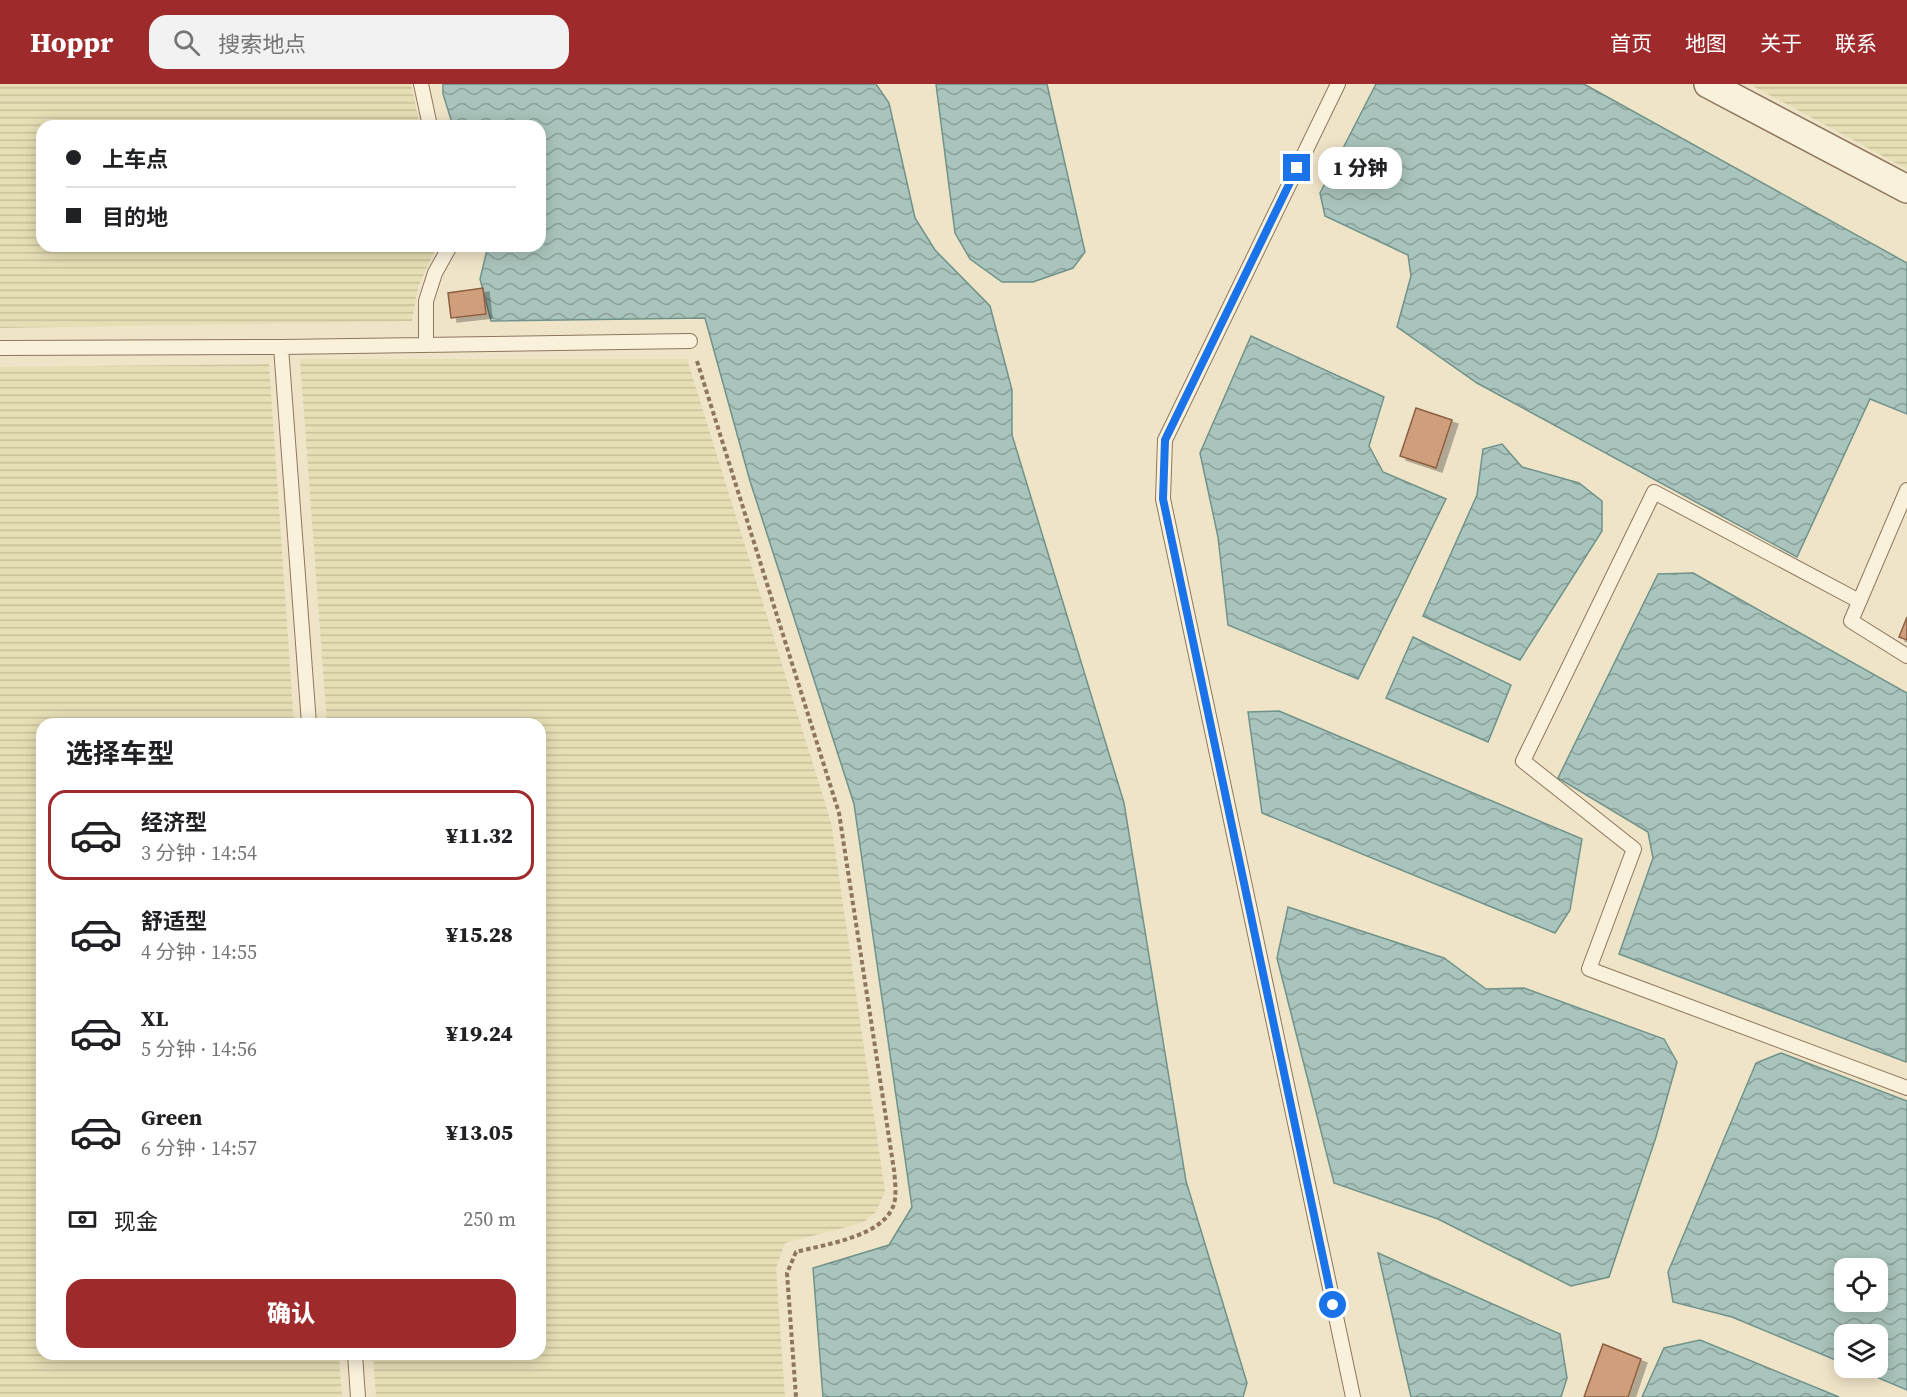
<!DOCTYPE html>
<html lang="zh">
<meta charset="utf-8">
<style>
body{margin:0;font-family:"Source Serif 4","Noto Sans SC",serif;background:#f2f2f2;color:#202124;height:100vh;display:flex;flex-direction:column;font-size:22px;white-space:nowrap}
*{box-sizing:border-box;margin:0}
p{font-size:20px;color:#757577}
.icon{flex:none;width:33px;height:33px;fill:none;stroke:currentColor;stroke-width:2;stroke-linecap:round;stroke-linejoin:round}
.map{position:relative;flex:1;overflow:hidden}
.panel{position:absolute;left:36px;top:634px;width:510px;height:642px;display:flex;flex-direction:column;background:#fff;border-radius:18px;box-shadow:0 3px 15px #0003}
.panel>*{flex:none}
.hud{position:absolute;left:36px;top:36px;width:510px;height:132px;border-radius:18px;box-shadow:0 3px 15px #0003;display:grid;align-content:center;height:132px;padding:0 30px;background:#fff}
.fabs{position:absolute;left:1834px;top:1174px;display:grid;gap:12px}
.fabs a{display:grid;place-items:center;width:54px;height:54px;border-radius:12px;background:#fff;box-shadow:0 3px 15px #0003;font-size:30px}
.end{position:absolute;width:27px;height:27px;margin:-14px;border:8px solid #1a73e8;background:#fff;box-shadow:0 0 0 3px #fff}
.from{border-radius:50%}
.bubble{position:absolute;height:42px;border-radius:18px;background:#fff;box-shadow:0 3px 15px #0003;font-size:20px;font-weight:800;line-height:42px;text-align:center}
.hud b{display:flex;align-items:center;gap:21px;height:57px;font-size:22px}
.hud b+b{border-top:2px solid #e0e0e0}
.hud i{width:15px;height:15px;background:#202124}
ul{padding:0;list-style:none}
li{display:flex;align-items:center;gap:18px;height:90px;margin:0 12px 9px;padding:0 18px;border:3px solid transparent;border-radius:18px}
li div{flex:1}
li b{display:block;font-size:22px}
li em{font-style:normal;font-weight:800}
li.active{border-color:#9e2a2b}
li>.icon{width:54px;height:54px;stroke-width:1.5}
h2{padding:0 30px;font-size:27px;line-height:72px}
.pay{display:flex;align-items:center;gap:15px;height:66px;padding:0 30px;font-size:22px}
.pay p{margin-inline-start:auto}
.cta{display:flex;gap:12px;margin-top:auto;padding:12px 30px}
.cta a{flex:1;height:69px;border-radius:18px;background:#9e2a2b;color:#fff;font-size:24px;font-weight:800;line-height:69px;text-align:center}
header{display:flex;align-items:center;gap:36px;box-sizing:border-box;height:84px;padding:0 30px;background:#9e2a2b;color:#fff}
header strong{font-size:28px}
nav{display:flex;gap:33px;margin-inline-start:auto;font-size:21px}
.search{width:420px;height:54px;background:#f2f2f2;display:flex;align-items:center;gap:15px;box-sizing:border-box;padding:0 21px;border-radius:18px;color:#757577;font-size:22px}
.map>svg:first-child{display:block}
</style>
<header>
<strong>Hoppr</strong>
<div class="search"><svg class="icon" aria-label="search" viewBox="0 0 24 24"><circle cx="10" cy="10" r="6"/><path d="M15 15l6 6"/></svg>搜索地点</div>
<nav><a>首页</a><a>地图</a><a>关于</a><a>联系</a></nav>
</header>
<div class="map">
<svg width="1907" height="1313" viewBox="0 0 1907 1313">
<defs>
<pattern id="farmland-rules" width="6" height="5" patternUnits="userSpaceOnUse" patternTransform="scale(1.5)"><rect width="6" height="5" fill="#e6deb5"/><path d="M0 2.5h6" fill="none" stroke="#c6bf9b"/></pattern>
<pattern id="water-waves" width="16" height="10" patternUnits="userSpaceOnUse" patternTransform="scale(1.5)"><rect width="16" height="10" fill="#a9c4bc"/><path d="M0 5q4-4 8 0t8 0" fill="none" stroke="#8ba098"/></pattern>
<filter id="shadow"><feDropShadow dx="6" dy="4" stdDeviation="0" flood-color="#0004"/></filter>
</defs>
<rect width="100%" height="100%" fill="#f0e4c8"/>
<path fill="url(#farmland-rules)" d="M0 0H411L420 42H42V162H437L418 203 412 237 0 244Z
M1749 0H1907V85Z
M300 275H687L831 738 885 1107 876 1128 862 1139 785 1159 776 1184 785 1313H376L373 1271 540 1270V640H327Z
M269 280 294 640H42V1270L339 1271 342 1313H0V283Z"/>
<path fill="url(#water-waves)" stroke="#6f938a" stroke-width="1.5" fill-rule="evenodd" d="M443 0H876L889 19 915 134 935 166 990 222 1012 306V351L1124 719 1186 1097 1247 1299 1243 1313H823L813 1184 889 1161 912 1123 854 720 750 397 705 234 491 237 480 195 488 162H540V42H453L443 10Z
M936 0H1047L1085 168 1073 184 1033 198H1002L970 175 955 149Z
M1376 0H1584L1907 179V330L1870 315 1797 473 1477 299 1397 243 1411 192 1408 171 1325 132 1320 109Z
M1251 252 1384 313 1369 362 1383 388 1446 415 1358 595 1228 541 1218 453 1200 369Z
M1502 360 1522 383 1579 399 1602 417V447L1520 576 1423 532 1477 411 1483 365Z
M1693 489 1907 609 1906 978 1619 870 1653 774 1648 748 1558 694 1658 490Z
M1413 553 1511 601 1488 658 1386 614Z
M1279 627 1582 755 1570 826 1555 849 1262 729 1248 628Z
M1288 823 1444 874 1486 905 1524 904 1664 955 1677 978 1656 1053 1609 1193 1571 1202 1438 1135 1334 1099 1277 874Z
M1781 969 1907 1017V1306L1855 1284H1878V1251H1845V1280L1732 1233 1673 1218 1668 1188 1756 979ZM1845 1185H1878V1218H1845Z
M1378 1169 1560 1250 1567 1294 1561 1313H1411Z
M1700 1256 1839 1313H1642L1664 1264Z"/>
<path fill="#cf9f7d" stroke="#8d5f41" stroke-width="1.5" filter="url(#shadow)" d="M483 204 486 230 451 234 448 209Z
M1416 324 1452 336 1436 384 1400 372Z
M1907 533V556L1899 553Z
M1603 1260 1641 1275 1628 1313H1584Z"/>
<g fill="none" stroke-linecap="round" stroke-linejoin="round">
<g stroke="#8d765c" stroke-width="16">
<path id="service" d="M421 0 430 42
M1338 0 1165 356 1163 415 1353 1313
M426 260V217L435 189 450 162
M281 263 309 640
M0 264 281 263 690 257
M1907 406 1851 537 1907 572
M1859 517 1654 408 1523 677 1634 765 1589 885 1907 1004
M355 1270 358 1313"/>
</g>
<g stroke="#8d765c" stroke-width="30">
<path id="minor" d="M1708 0 1907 105"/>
</g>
<path stroke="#8d765c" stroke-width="4" stroke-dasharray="4.5 3" stroke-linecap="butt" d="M697 277 839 729 894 1086C895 1095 896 1106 895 1115 890 1152 826 1160 796 1168L787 1189 796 1313"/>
<use href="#service" stroke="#faf1dc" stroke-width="14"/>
<use href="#minor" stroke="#faf1dc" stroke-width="27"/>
</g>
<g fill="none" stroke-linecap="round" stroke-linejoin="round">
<path stroke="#1a73e8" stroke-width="8" d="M1297 84 1165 356 1163 415 1333 1221"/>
</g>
</svg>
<div class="fabs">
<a><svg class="icon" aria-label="locate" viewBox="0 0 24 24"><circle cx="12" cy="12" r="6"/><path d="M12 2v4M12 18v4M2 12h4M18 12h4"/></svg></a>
<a><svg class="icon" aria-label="layers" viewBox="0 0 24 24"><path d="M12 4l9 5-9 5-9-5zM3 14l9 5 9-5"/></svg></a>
</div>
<i class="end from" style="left:1333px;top:1221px"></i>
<i class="end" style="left:1297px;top:84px"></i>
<div class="bubble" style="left:1318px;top:63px;width:84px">1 分钟</div>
<div class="hud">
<b><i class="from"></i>上车点</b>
<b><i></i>目的地</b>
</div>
<section class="panel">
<h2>选择车型</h2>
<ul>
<li class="active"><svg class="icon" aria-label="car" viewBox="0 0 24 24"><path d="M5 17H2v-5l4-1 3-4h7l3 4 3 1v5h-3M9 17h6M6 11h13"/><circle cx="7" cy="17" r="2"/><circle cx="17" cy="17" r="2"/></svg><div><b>经济型</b><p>3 分钟 · 14:54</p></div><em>¥11.32</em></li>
<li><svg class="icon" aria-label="car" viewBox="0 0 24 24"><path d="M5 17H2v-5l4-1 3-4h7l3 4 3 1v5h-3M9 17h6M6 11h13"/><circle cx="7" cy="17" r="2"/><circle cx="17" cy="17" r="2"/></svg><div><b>舒适型</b><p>4 分钟 · 14:55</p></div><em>¥15.28</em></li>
<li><svg class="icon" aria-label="car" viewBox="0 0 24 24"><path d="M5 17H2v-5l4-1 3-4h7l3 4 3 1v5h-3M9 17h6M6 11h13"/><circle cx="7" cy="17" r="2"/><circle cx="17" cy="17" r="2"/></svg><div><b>XL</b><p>5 分钟 · 14:56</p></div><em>¥19.24</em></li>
<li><svg class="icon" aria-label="car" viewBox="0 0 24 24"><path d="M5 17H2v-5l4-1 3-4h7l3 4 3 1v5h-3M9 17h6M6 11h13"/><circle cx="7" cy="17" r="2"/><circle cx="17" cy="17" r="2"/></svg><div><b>Green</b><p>6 分钟 · 14:57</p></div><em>¥13.05</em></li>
</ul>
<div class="pay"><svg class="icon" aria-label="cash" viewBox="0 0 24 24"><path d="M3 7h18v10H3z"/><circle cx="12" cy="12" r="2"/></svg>现金<p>250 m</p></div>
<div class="cta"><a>确认</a></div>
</section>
</div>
